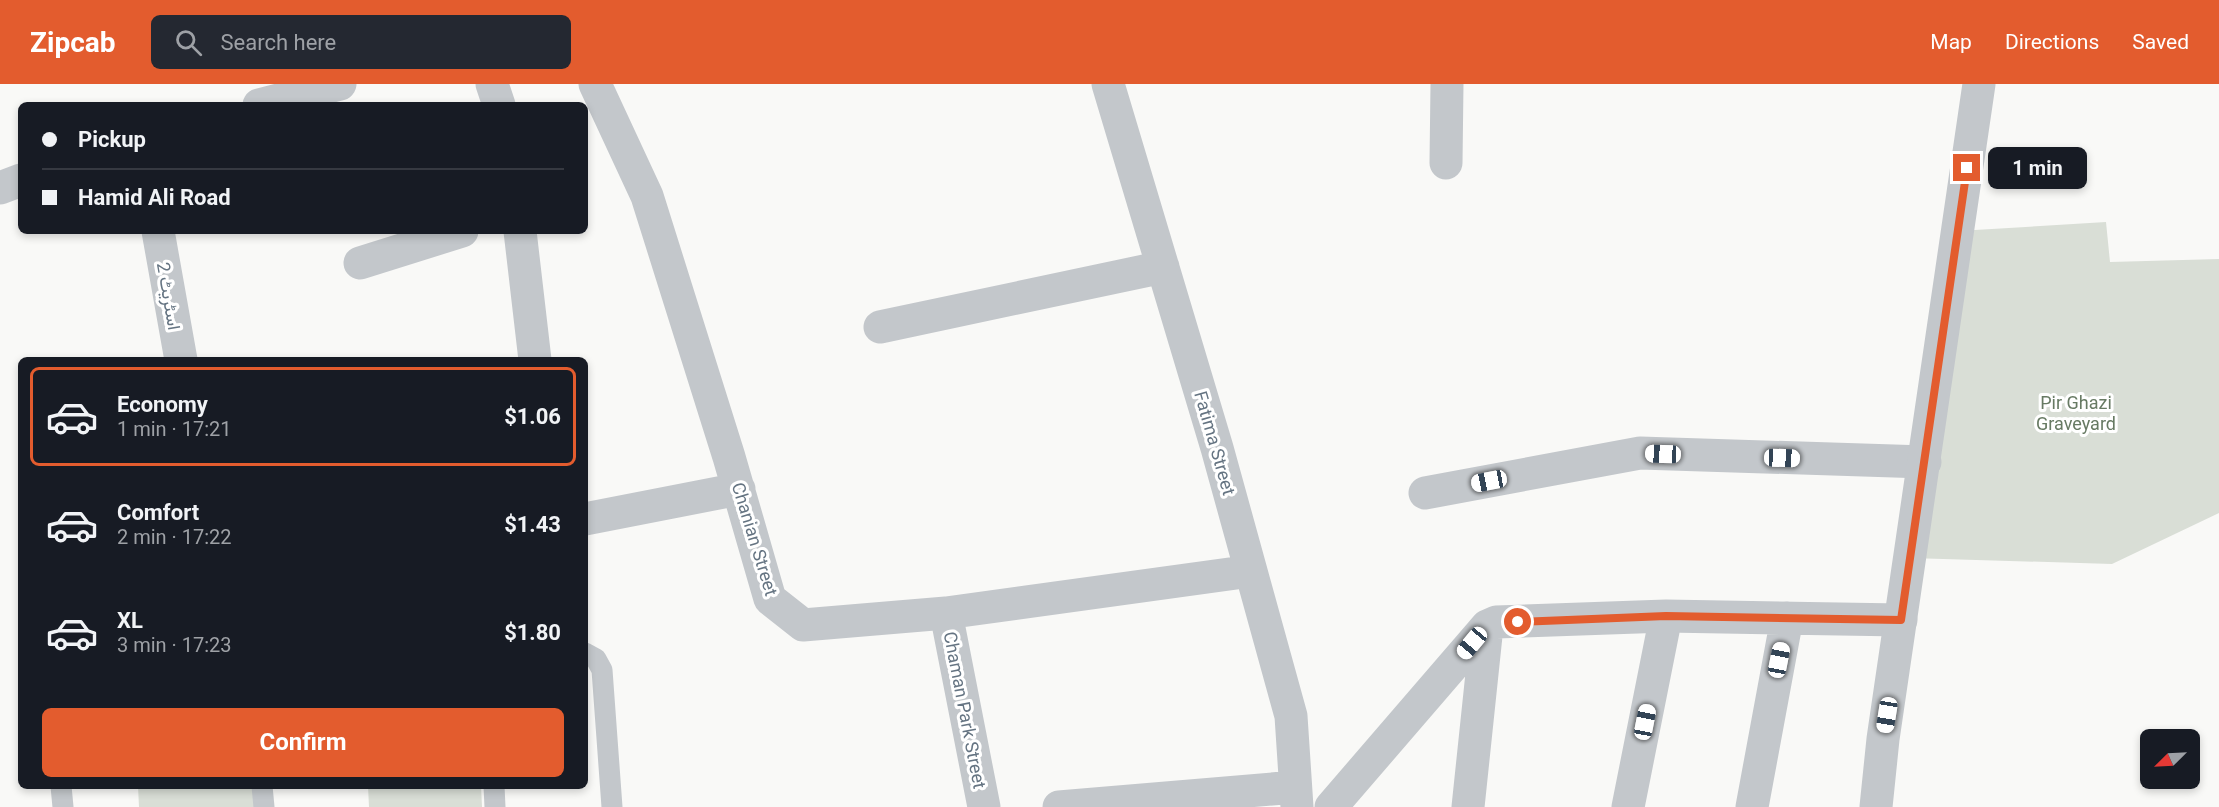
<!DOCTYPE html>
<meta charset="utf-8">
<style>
body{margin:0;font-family:Roboto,Vazirmatn,sans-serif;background:#242831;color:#f1f3f6;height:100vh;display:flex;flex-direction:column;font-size:22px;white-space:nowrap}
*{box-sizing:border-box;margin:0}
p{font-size:20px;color:#9ea1a6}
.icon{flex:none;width:33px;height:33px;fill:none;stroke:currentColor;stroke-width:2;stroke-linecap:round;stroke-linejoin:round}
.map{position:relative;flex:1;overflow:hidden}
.panel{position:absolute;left:18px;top:273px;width:570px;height:432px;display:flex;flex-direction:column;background:#171b24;border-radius:9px;box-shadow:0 3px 9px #0003}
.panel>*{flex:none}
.banner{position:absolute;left:18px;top:18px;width:570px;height:132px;border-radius:9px;box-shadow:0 3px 9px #0003;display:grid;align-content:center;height:132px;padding:0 24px;background:#171b24}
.needle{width:39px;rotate:246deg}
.buttons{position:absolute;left:2140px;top:645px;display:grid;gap:12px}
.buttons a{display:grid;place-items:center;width:60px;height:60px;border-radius:9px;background:#171b24;box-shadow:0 3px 9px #0003;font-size:30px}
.end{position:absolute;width:27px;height:27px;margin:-14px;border:8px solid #e35c2e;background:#fff;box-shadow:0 0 0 3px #fff}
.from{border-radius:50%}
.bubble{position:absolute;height:42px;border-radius:9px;background:#171b24;box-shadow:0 3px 9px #0003;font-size:20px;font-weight:700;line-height:42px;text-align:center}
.car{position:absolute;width:18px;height:36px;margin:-18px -9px;border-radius:8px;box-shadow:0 0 4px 2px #0007;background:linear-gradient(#fff 24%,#345 0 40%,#fff 0 76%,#345 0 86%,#fff 0)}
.banner b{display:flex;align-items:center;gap:21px;height:57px;font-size:22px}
.banner b+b{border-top:2px solid #363941}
.banner i{width:15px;height:15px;background:#f1f3f6}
ul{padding:10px 0 0;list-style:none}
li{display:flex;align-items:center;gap:18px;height:99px;margin:0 12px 9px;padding:0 12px;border:3px solid transparent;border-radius:9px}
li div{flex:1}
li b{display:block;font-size:22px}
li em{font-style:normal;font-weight:700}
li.selected{border-color:#e35c2e}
li>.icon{width:54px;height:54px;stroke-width:1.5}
.cta{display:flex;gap:12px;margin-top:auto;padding:12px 24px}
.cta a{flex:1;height:69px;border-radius:9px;background:#e35c2e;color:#fff;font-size:24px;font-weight:700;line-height:69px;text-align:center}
header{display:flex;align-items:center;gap:36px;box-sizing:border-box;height:84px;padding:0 30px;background:#e35c2e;color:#fff}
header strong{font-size:28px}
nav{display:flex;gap:33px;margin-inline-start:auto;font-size:21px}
.search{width:420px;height:54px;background:#242831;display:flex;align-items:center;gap:15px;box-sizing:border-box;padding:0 21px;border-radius:9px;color:#9ea1a6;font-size:22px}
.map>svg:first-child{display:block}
</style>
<header>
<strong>Zipcab</strong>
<div class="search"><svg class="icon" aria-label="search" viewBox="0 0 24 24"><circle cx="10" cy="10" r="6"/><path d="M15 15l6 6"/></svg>Search here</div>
<nav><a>Map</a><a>Directions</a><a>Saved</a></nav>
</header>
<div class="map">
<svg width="2219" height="723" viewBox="0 0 2219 723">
<rect width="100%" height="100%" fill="#f9f9f7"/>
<path fill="#d9ded6" d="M2106 138 2110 178 2219 175V429L2112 480 1910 474 1958 147Z
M138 702H253L255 723H139Z
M368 702H481L482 723H369Z"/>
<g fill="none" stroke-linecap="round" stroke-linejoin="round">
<path stroke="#c3c7cb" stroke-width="21" d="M585 569 596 575 602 586 612 723
M61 702 63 723
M262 702 264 723
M494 702 495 723"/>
<path stroke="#c3c7cb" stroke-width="33" d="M492 0 499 21
M595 0 647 112 729 373 770 515 803 541 946 529 1251 487
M1108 0 1217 364 1291 632 1297 723
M1446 79 1447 0
M158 147 181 276
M520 147 535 276
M360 179 462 147
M880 243 1163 183
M1425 409 1640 369 1925 378
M585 435 739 405
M946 529 984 723
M1059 723 1295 703
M1331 723 1487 542
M1468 723 1487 542 1496 538 1666 532
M1628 723 1666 532 1901 536
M1752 723 1787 534"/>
<path stroke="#c3c7cb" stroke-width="33" d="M259 21 340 0
M0 104 21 96
M1876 723 1883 655 1979 0"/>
</g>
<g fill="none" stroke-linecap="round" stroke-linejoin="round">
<path stroke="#e35c2e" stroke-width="8" d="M1518 538 1666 532 1901 536 1967 84"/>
</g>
<g text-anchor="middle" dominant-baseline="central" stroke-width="6" stroke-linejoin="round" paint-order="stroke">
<g font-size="18" fill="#657482" stroke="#fff">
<text transform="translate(169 212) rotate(80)">اسٹریٹ 2</text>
<text transform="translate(1215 359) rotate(74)">Fatima Street</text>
<text transform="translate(755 455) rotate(73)">Chanian Street</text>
<text transform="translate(965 626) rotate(79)">Chaman Park Street</text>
</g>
<g font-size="18" fill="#677a63" stroke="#fff">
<text x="2076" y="318">Pir Ghazi<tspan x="2076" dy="21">Graveyard</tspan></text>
</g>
</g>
</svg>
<div class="buttons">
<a><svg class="needle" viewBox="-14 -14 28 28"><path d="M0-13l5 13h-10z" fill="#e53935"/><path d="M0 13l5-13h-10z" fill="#9ea1a6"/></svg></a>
</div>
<i class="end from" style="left:1518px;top:538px"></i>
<i class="end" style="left:1967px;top:84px"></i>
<div class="bubble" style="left:1988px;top:63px;width:99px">1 min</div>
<i class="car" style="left:1663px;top:370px;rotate:272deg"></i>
<i class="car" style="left:1782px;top:374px;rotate:92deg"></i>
<i class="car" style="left:1489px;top:397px;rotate:259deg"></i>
<i class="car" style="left:1472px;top:559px;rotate:220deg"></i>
<i class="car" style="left:1779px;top:576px;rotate:11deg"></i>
<i class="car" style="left:1887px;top:631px;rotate:189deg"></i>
<i class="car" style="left:1645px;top:638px;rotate:11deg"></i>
<div class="banner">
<b><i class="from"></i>Pickup</b>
<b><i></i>Hamid Ali Road</b>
</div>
<section class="panel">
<ul>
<li class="selected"><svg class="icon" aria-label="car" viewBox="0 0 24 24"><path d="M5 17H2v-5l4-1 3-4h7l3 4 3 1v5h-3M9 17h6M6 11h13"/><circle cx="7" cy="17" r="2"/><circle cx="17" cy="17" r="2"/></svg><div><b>Economy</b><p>1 min · 17:21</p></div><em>$1.06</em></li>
<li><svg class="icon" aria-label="car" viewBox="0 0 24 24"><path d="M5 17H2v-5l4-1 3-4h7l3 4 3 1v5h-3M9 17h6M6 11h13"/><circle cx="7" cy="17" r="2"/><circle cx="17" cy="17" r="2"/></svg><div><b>Comfort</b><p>2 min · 17:22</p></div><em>$1.43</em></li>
<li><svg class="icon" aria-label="car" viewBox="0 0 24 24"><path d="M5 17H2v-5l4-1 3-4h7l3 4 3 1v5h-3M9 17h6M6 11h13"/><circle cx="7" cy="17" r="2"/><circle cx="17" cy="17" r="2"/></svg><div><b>XL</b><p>3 min · 17:23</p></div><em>$1.80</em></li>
</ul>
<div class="cta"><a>Confirm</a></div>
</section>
</div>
